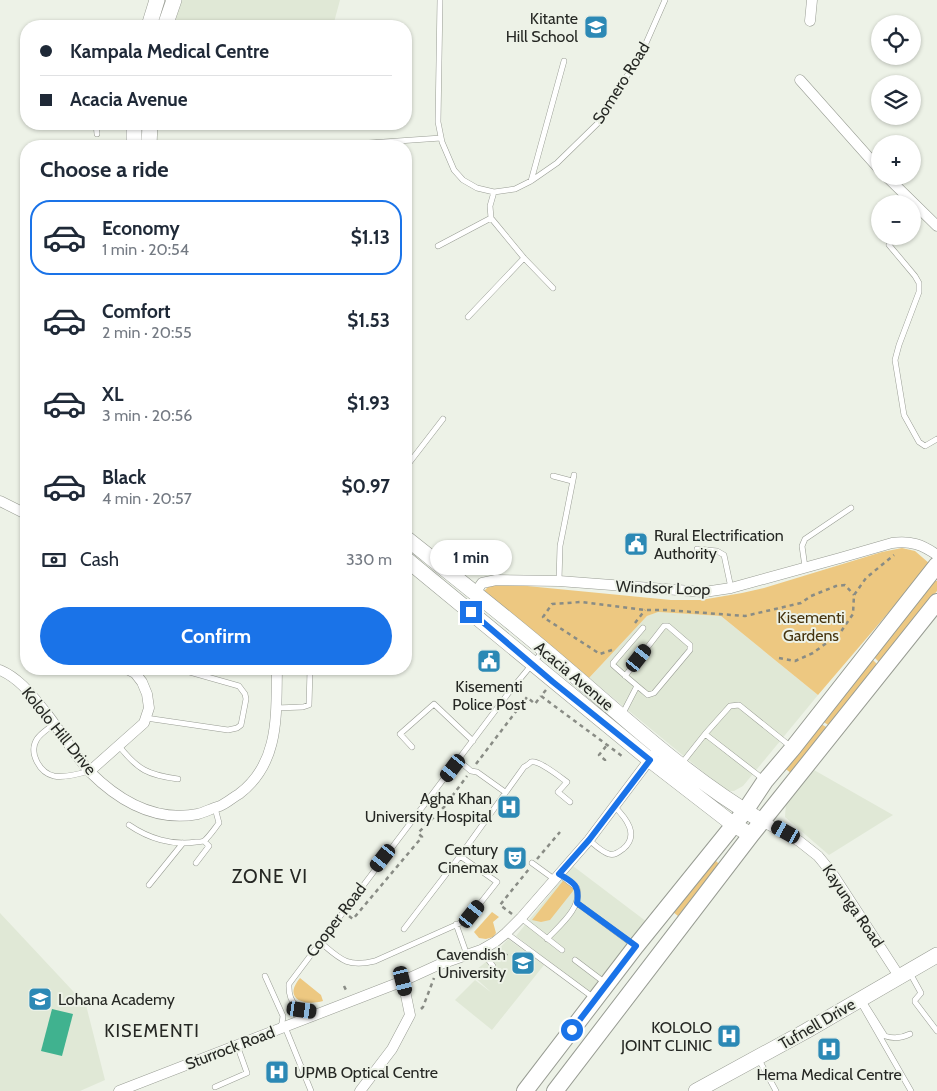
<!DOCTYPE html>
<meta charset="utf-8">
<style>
body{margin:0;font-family:Cabin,sans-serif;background:#f2f2f3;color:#1f2937;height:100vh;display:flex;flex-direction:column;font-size:19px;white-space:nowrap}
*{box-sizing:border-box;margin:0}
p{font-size:16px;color:#747a83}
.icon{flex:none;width:28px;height:28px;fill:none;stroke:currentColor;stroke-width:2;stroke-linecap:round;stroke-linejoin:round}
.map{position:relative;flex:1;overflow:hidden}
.panel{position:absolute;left:20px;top:140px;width:392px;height:535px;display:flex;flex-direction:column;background:#fff;border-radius:20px;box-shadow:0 1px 4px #0004}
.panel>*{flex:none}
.banner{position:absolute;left:20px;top:20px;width:392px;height:110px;border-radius:20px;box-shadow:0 1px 4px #0004;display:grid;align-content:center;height:110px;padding:0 20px;background:#fff}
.fabs{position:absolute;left:871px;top:15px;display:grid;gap:10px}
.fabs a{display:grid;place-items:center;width:50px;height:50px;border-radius:50%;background:#fff;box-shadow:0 1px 4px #0004;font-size:25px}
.end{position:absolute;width:22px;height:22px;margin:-11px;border:6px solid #1a73e8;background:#fff;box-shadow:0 0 0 2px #fff}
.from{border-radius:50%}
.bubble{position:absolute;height:35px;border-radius:18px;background:#fff;box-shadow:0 1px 4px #0004;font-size:16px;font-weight:800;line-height:35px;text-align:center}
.car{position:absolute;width:15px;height:30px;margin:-15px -8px;border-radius:6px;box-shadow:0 0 4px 1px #0007;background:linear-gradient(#222 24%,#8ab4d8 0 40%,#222 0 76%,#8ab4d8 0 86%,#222 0)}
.banner b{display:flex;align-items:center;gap:18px;height:48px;font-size:19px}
.banner b+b{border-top:1px solid #e0e1e3}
.banner i{width:12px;height:12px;background:#1f2937}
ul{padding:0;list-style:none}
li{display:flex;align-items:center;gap:15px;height:75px;margin:0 10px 8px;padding:0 10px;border:2px solid transparent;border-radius:20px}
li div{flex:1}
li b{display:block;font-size:19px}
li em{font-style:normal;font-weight:800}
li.on{border-color:#1a73e8}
li>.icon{width:45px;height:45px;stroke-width:1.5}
h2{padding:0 20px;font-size:22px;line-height:60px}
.pay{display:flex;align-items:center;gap:12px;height:55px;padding:0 20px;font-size:19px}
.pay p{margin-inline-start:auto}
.action{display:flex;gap:10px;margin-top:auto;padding:10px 20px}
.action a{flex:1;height:58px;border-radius:30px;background:#1a73e8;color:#fff;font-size:20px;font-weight:800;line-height:58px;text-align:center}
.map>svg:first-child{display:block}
</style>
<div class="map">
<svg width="937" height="1091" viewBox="0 0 937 1091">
<rect width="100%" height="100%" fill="#edf2e7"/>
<path fill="#e0e8d6" d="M181 0H340L333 26H174Z
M657 612 721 616 818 695 743 786 734 791H729L719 785 589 678 647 616Z
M814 770 893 815 829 855 785 817 786 802Z
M573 866 647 922 590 993 516 936Z
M0 913 86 1005 105 1080 80 1091H0Z
M508 939 544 965 492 1030 455 1000 475 980 492 993 471 974 492 957Z"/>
<path fill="#edc881" d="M902 548 915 551 930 564 818 695 721 616 658 612 647 616 589 678 484 591 490 585 527 586 671 600H701L742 593 764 588 882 552Z
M935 581H937V591L879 662 873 656Z
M872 659 878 665 830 726 822 721Z
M821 724 828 728 791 773 783 767Z
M715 860 719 864 678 916 672 911Z
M566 877 572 879 574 886 573 891 550 920 541 922 532 920Z
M492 912 499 917 493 922 496 933 493 937 486 939 479 938 474 932Z
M300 978 321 995 323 1001C305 1006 282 1000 300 978Z"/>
<path fill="#40b28f" d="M52 1009 73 1014 62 1056 41 1051Z"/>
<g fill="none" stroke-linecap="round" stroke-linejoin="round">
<g stroke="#989c93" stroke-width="6">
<path id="lane" d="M440 0 438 122 442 142 454 170 463 180 477 188 494 192 515 189 531 181 557 163 598 123 643 50 665 0
M96 124 97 134
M369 143 441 138
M531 181 564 61
M494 192 490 206 491 218 524 258 553 288
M889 245 915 276 919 283V292L899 345 895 360 904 415 919 442 925 446 937 439
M438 246 491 218
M468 317 524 258
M406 467 443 419
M553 476 572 481
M697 549 717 551 724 555 731 588
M805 567 802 546 805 539 851 508
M559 580 560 546 574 475
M625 676 664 626H668L690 645V650L654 693 648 695C636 685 624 675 613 665V663L643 628
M276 708 303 707 309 705 310 670 343 671
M622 715 637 686
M146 718 228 730 237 728 241 725 246 699 245 694 239 686 179 669
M54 724C48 729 41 733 37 739 28 753 40 773 54 776 65 778 79 774 89 771
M705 734 763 779
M119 746C138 770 148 775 178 779
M412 747 400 734 434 704 473 741
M458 760 471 771 477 772 505 792
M682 763 705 734 730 706 739 705 790 746
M129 825C148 838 172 846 196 842 199 842 201 842 204 841 209 837 215 828 219 823L215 808
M589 840C595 845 602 852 609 854 614 856 619 852 623 849 640 835 626 818 614 806
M460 856 524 767C526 766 530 763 531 762 539 760 560 777 567 782L558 792 570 802
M196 863 209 846 204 841
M532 863 554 879
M149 885 183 843
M577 903 634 945
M521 918 562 950
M456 924 467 955
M506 933 594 998
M547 939C560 925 582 908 577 888L559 874
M320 942C340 959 347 968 375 961L467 920 497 882 460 856 404 929
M481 950 493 966
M575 960 604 982
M910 973 921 993 915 1000V1002L937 1031
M265 976 283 1016 282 1023 280 1027
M863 1001 885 1036C894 1039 902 1038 910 1034
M860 1002 911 1091
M318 1012C299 1009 288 1006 289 984L510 691 543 651
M285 1027 311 1091
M758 1058 776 1091
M215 1087 247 1073 237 1045"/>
</g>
<g stroke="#989c93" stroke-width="11">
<path id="street" d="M810 21 812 0
M800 80 880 170
M886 176 937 226
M0 501 26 514
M475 593 482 583 496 580 559 581 704 592 731 588 840 558 892 543C910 540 923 545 937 555
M0 670C21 679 33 697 47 714 61 732 74 754 90 772 119 801 156 822 198 814 205 812 213 808 220 806 227 803 232 798 239 794 280 763 276 715 277 669
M90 771 144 723 149 708 147 694 142 682 135 673 127 669
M762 821 799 841 818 856 832 873 899 976
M119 1091 403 981 438 965 481 950 495 942 506 933 521 918 589 840 653 755
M360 1091 392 1049 410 1015 403 981"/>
</g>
<g stroke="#989c93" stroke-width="16">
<path id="secondary" d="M149 26 157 0
M165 26 174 0
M134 124V146
M149 146 150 124
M406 538C460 581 515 624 568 670 630 723 691 780 762 821
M406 559 650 760 734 825 751 835
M696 1091 806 1031 937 955"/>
</g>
<g stroke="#989c93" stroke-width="18">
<path id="primary" d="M525 1091 636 946 745 811 765 781 793 748 937 565
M555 1091 751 835 937 602"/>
</g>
<path stroke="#898c85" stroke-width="2.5" stroke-dasharray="4 4" stroke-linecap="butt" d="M635 623 645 610
M612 650 600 654 543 617 552 604 581 602 645 610H666L745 616 801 603 811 596 836 586 845 585 854 595
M779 658 795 661 813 653 840 633 853 614 854 595 866 578 894 555
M546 690 541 696 622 756
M605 761V760L599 755 607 745
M476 764 527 697 535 704 541 696
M537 859 560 832
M512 914 500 905 529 869
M349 916 353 919 422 837 418 833 445 806 467 776
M504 953 508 956
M344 986 347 992
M421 1009 423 1007 434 978"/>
<use href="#lane" stroke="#fff" stroke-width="5"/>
<use href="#street" stroke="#fff" stroke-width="10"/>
<use href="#secondary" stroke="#fff" stroke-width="15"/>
<use href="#primary" stroke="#fff" stroke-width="16"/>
</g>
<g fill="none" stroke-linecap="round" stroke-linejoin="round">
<path stroke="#1a73e8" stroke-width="6" d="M471 612 553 682 650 760 589 840 559 874C573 882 580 885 577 903L636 946 572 1030"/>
</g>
<defs>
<g id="school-square" transform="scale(1.25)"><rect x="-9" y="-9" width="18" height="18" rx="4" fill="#2c89b5" stroke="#edf2e7"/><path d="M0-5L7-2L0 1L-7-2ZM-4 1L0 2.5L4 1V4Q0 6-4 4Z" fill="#fff"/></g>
<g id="civic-square" transform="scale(1.25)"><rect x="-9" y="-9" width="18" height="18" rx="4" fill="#2c89b5" stroke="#edf2e7"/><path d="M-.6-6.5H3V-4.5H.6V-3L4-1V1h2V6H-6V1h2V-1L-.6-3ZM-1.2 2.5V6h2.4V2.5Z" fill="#fff"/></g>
<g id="hospital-square" transform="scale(1.25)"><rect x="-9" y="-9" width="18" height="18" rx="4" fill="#2c89b5" stroke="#edf2e7"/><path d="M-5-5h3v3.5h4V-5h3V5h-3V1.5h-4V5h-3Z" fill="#fff"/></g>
<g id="theatre-square" transform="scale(1.25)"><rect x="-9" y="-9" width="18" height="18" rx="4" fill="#2c89b5" stroke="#edf2e7"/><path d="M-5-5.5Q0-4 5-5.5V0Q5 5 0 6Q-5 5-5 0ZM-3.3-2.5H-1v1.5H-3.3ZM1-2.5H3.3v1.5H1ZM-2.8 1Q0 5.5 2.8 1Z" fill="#fff"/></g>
<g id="university-square" transform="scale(1.25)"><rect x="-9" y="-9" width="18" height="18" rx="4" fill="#2c89b5" stroke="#edf2e7"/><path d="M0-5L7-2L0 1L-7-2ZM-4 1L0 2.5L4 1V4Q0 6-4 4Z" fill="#fff"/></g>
</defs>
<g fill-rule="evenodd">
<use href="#school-square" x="596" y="27"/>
<use href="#civic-square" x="636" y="544"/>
<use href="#civic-square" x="489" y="661"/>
<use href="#hospital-square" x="509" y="807"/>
<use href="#theatre-square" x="515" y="858"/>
<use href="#university-square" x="523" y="963"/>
<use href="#school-square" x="40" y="999"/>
<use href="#hospital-square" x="729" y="1036"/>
<use href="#hospital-square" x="829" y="1049"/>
<use href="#hospital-square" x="277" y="1072"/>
</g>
<g text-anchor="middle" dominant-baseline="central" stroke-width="4" stroke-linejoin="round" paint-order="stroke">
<g font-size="16" fill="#262824" stroke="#edf2e7" text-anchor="end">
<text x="578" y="18">Kitante<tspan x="578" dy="18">Hill School</tspan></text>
<text x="654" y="535" text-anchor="start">Rural Electrification<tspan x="654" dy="18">Authority</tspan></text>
<text x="489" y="686" text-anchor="middle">Kisementi<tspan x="489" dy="18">Police Post</tspan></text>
<text x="492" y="798">Agha Khan<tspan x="492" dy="18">University Hospital</tspan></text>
<text x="498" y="849">Century<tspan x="498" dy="18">Cinemax</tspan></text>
<text x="506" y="954">Cavendish<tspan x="506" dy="18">University</tspan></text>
<text x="58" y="999" text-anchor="start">Lohana Academy</text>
<text x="712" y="1027">KOLOLO<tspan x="712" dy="18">JOINT CLINIC</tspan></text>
<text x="294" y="1072" text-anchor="start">UPMB Optical Centre</text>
<text x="829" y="1074" text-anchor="middle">Hema Medical Centre</text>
</g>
<g font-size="16" fill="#262824" stroke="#edf2e7">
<text transform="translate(621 83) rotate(-58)">Somero Road</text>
<text transform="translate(663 588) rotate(2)">Windsor Loop</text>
<text transform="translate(574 676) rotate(40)">Acacia Avenue</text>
<text transform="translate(59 731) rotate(51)">Kololo Hill Drive</text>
<text transform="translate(853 906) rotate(56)">Kayunga Road</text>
<text transform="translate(336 920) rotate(-53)">Cooper Road</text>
<text transform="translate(817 1024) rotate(-30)">Tufnell Drive</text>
<text transform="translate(230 1048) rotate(-21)">Sturrock Road</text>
</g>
<g font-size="16" fill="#46340f" stroke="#edf2e7">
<text x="811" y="617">Kisementi<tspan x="811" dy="18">Gardens</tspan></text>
</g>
<g font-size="18" letter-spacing="1" fill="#262824" stroke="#edf2e7">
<text x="152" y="1031">KISEMENTI</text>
</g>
<g font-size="19" letter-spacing="1" fill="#262824" stroke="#edf2e7">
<text x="270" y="876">ZONE VI</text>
</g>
</g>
</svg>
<div class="fabs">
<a><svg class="icon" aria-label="locate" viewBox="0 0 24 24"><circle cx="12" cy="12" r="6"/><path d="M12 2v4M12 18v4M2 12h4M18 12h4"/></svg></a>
<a><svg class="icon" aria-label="layers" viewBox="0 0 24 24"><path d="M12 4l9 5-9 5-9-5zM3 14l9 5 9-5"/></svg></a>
<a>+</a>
<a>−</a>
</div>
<i class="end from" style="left:572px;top:1030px"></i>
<i class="end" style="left:471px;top:612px"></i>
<div class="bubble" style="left:430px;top:540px;width:82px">1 min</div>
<i class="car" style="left:639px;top:658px;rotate:38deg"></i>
<i class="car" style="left:453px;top:768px;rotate:217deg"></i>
<i class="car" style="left:786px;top:832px;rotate:299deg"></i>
<i class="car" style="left:383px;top:858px;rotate:218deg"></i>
<i class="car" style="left:472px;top:914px;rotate:39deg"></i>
<i class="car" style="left:403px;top:981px;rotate:166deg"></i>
<i class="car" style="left:302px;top:1010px;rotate:98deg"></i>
<div class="banner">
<b><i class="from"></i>Kampala Medical Centre</b>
<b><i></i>Acacia Avenue</b>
</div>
<section class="panel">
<h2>Choose a ride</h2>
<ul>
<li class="on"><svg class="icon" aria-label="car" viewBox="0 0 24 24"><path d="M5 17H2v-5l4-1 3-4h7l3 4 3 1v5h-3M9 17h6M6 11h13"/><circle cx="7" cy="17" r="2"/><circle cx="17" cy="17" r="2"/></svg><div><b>Economy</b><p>1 min · 20:54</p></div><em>$1.13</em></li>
<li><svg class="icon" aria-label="car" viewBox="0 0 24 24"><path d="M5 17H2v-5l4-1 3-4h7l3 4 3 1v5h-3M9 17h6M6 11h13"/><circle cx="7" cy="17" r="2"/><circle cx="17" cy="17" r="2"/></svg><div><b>Comfort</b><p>2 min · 20:55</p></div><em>$1.53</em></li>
<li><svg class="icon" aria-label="car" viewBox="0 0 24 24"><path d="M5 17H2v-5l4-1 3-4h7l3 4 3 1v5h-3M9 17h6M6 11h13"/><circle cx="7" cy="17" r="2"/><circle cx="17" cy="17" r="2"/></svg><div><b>XL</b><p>3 min · 20:56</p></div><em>$1.93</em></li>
<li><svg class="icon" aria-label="car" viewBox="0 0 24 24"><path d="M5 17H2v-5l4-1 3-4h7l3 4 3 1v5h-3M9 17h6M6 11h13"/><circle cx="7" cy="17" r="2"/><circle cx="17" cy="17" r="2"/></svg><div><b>Black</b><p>4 min · 20:57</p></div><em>$0.97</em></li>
</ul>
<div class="pay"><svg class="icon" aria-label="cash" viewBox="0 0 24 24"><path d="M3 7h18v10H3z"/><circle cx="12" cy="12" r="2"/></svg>Cash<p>330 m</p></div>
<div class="action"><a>Confirm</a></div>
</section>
</div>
